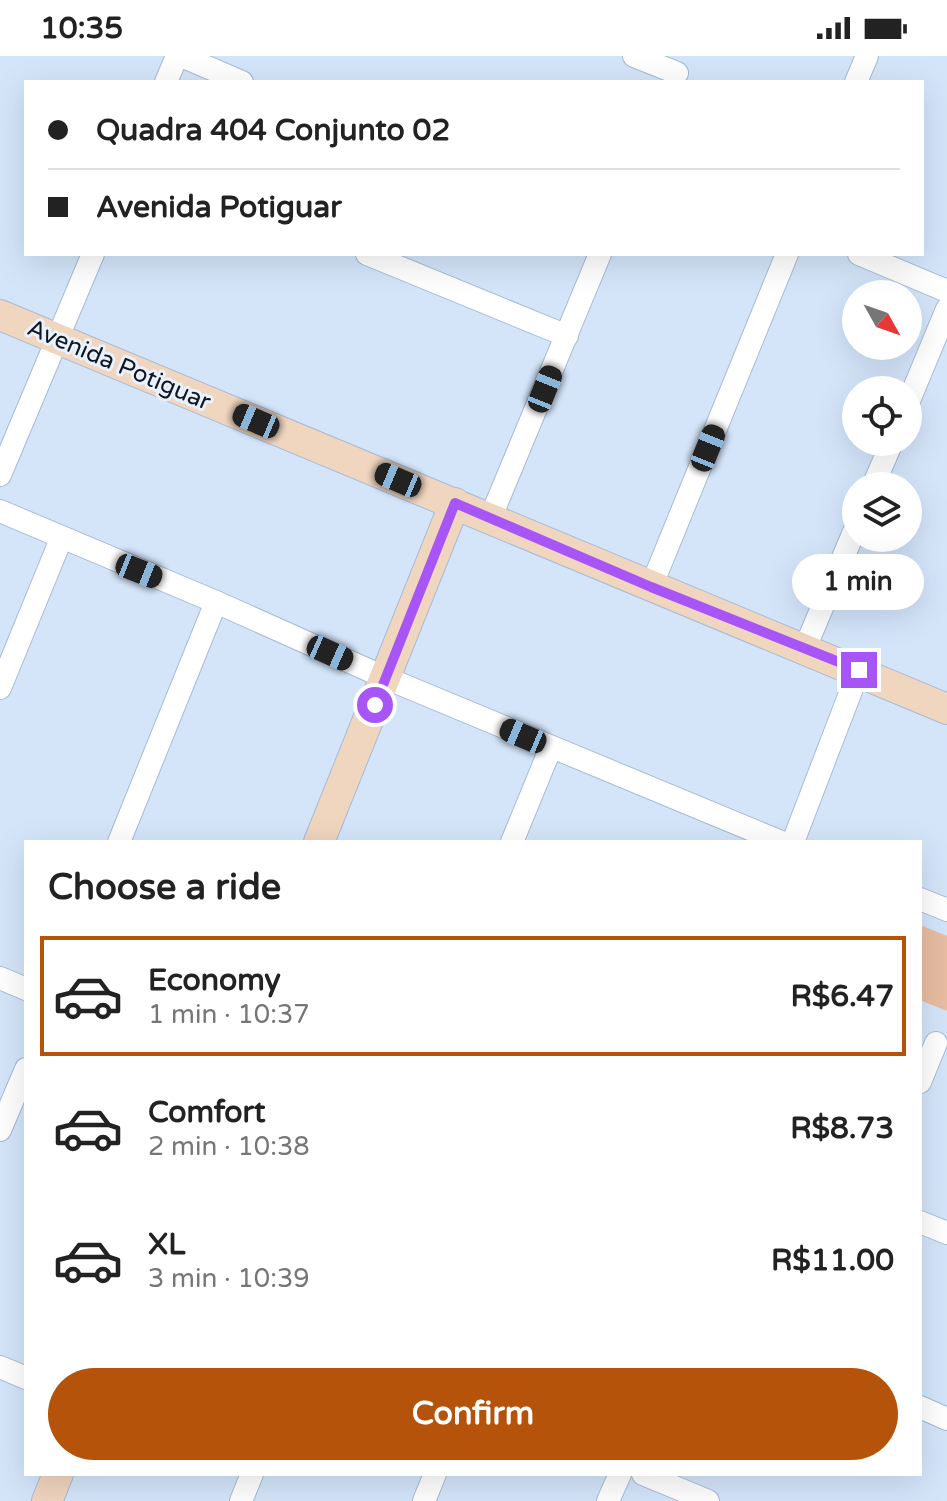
<!DOCTYPE html>
<meta charset="utf-8">
<style>
body{margin:0;font-family:"Varela Round",sans-serif;background:#f2f2f2;color:#222;height:100vh;display:flex;flex-direction:column;font-size:30px;white-space:nowrap}
*{box-sizing:border-box;margin:0}
p{font-size:26px;color:#767676}
.icon{flex:none;width:44px;height:44px;fill:none;stroke:currentColor;stroke-width:2;stroke-linecap:round;stroke-linejoin:round}
.map{position:relative;flex:1;overflow:hidden}
.details{position:absolute;left:24px;top:784px;width:898px;height:636px;display:flex;flex-direction:column;background:#fff;border-radius:0px;box-shadow:0 8px 32px #0002}
.details>*{flex:none}
.top-card{position:absolute;left:24px;top:24px;width:900px;height:176px;border-radius:0px;box-shadow:0 8px 32px #0002;display:grid;align-content:center;height:176px;padding:0 24px;background:#fff}
.needle{width:52px;rotate:130deg}
.tools{position:absolute;left:842px;top:224px;display:grid;gap:16px}
.tools a{display:grid;place-items:center;width:80px;height:80px;border-radius:50%;background:#fff;box-shadow:0 8px 32px #0002;font-size:40px}
.end{position:absolute;width:36px;height:36px;margin:-18px;border:10px solid #a855f7;background:#fff;box-shadow:0 0 0 4px #fff}
.from{border-radius:50%}
.bubble{position:absolute;height:56px;border-radius:28px;background:#fff;box-shadow:0 8px 32px #0002;font-size:26px;font-weight:700;line-height:56px;text-align:center}
.car{position:absolute;width:24px;height:48px;margin:-24px -12px;border-radius:10px;box-shadow:0 0 6px 2px #0007;background:linear-gradient(#222 24%,#8ab4d8 0 40%,#222 0 76%,#8ab4d8 0 86%,#222 0)}
.top-card b{display:flex;align-items:center;gap:28px;height:76px;font-size:30px}
.top-card b+b{border-top:2px solid #e0e0e0}
.top-card i{width:20px;height:20px;background:#222}
ul{padding:0;list-style:none}
li{display:flex;align-items:center;gap:24px;height:120px;margin:0 16px 12px;padding:0 8px;border:4px solid transparent;border-radius:0px}
li div{flex:1}
li b{display:block;font-size:30px}
li em{font-style:normal;font-weight:700}
li.on{border-color:#b45309}
li>.icon{width:72px;height:72px;stroke-width:1.5}
h2{padding:0 24px;font-size:36px;line-height:96px}
.primary-button{display:flex;gap:16px;margin-top:auto;padding:16px 24px}
.primary-button a{flex:1;height:92px;border-radius:48px;background:#b45309;color:#fff;font-size:32px;font-weight:700;line-height:92px;text-align:center}
.status{display:flex;justify-content:space-between;align-items:center;height:56px;padding:0 40px;background:#fff;direction:ltr}
.status svg{height:22px;fill:currentColor}
.map>svg:first-child{display:block}
</style>
<div class="status"><b>10:35</b><svg viewBox="0 0 49 12"><path d="M0 12V9h3v3zM5 12V6h3v6zM10 12V3h3v9zM15 12V0h3v12zM26 1h20v11H26zM47 4h2v5h-2z"/></svg></div>
<div class="map">
<svg width="947" height="1445" viewBox="0 0 947 1445">
<rect width="100%" height="100%" fill="#d4e5fa"/>
<path fill="#e8bda2" d="M920 869 947 880V955L920 944Z"/>
<g fill="none" stroke-linecap="round" stroke-linejoin="round">
<g stroke="#a7bbd6" stroke-width="24">
<path id="street" d="M181 0 242 26
M634 0 677 17
M166 26 177 0
M856 26 867 0
M367 198 567 280
M859 198 947 235
M908 347 947 253
M0 419 93 198
M873 430 892 386
M0 455 216 546 386 622 781 786
M490 463 600 198
M651 531 787 198
M805 592 856 471
M0 632 61 483
M119 786 216 546
M512 786 551 691
M793 786 859 614
M920 843 947 854
M0 922 26 933
M920 1026 936 987
M0 1074 26 1013
M920 1166 947 1177
M0 1311 26 1322
M920 1351 947 1363
M643 1418 708 1445
M241 1445 252 1418
M424 1445 435 1418
M608 1445 620 1418"/>
</g>
<g stroke="#a7bbd6" stroke-width="32">
<path id="secondary" d="M0 259 947 653
M319 786 455 447
M47 1445 58 1418"/>
</g>
<use href="#street" stroke="#fff" stroke-width="22"/>
<use href="#secondary" stroke="#f0d5bf" stroke-width="30"/>
</g>
<g fill="none" stroke-linecap="round" stroke-linejoin="round">
<path stroke="#a855f7" stroke-width="10" d="M375 649 455 447 651 531 859 614"/>
</g>
<g text-anchor="middle" dominant-baseline="central" stroke-width="6" stroke-linejoin="round" paint-order="stroke">
<g font-size="24" fill="#0f161f" stroke="#e9f1fc">
<text transform="translate(119 309) rotate(23)">Avenida Potiguar</text>
</g>
</g>
</svg>
<div class="tools">
<a><svg class="needle" viewBox="-14 -14 28 28"><path d="M0-13l5 13h-10z" fill="#e53935"/><path d="M0 13l5-13h-10z" fill="#767676"/></svg></a>
<a><svg class="icon" aria-label="locate" viewBox="0 0 24 24"><circle cx="12" cy="12" r="6"/><path d="M12 2v4M12 18v4M2 12h4M18 12h4"/></svg></a>
<a><svg class="icon" aria-label="layers" viewBox="0 0 24 24"><path d="M12 4l9 5-9 5-9-5zM3 14l9 5 9-5"/></svg></a>
</div>
<i class="end from" style="left:375px;top:649px"></i>
<i class="end" style="left:859px;top:614px"></i>
<div class="bubble" style="left:792px;top:498px;width:132px">1 min</div>
<i class="car" style="left:545px;top:333px;rotate:22deg"></i>
<i class="car" style="left:256px;top:365px;rotate:293deg"></i>
<i class="car" style="left:708px;top:392px;rotate:22deg"></i>
<i class="car" style="left:398px;top:424px;rotate:293deg"></i>
<i class="car" style="left:139px;top:515px;rotate:112deg"></i>
<i class="car" style="left:330px;top:597px;rotate:114deg"></i>
<i class="car" style="left:523px;top:680px;rotate:293deg"></i>
<div class="top-card">
<b><i class="from"></i>Quadra 404 Conjunto 02</b>
<b><i></i>Avenida Potiguar</b>
</div>
<section class="details">
<h2>Choose a ride</h2>
<ul>
<li class="on"><svg class="icon" aria-label="car" viewBox="0 0 24 24"><path d="M5 17H2v-5l4-1 3-4h7l3 4 3 1v5h-3M9 17h6M6 11h13"/><circle cx="7" cy="17" r="2"/><circle cx="17" cy="17" r="2"/></svg><div><b>Economy</b><p>1 min · 10:37</p></div><em>R$6.47</em></li>
<li><svg class="icon" aria-label="car" viewBox="0 0 24 24"><path d="M5 17H2v-5l4-1 3-4h7l3 4 3 1v5h-3M9 17h6M6 11h13"/><circle cx="7" cy="17" r="2"/><circle cx="17" cy="17" r="2"/></svg><div><b>Comfort</b><p>2 min · 10:38</p></div><em>R$8.73</em></li>
<li><svg class="icon" aria-label="car" viewBox="0 0 24 24"><path d="M5 17H2v-5l4-1 3-4h7l3 4 3 1v5h-3M9 17h6M6 11h13"/><circle cx="7" cy="17" r="2"/><circle cx="17" cy="17" r="2"/></svg><div><b>XL</b><p>3 min · 10:39</p></div><em>R$11.00</em></li>
</ul>
<div class="primary-button"><a>Confirm</a></div>
</section>
</div>
